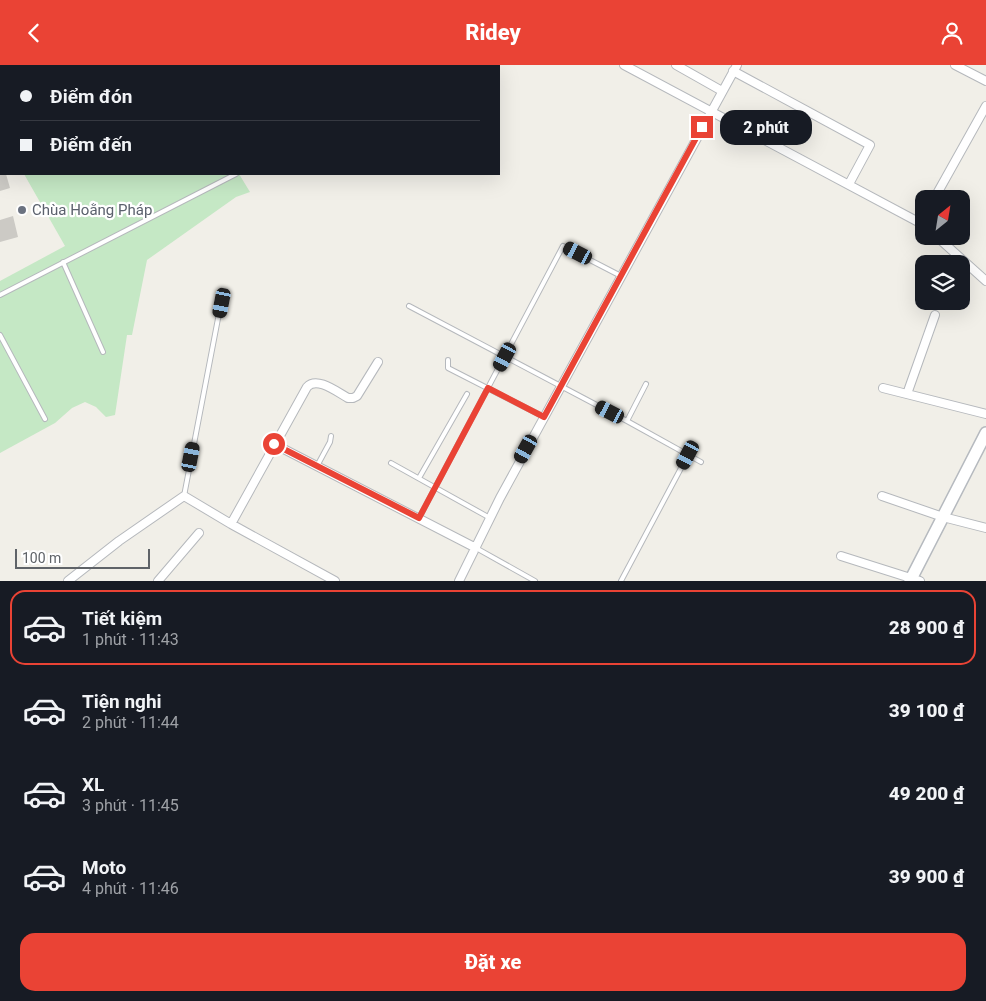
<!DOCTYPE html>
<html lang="vi">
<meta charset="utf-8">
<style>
body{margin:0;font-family:Roboto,sans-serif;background:#242831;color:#f1f3f6;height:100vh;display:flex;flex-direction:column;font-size:19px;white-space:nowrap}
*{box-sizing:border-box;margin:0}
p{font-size:16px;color:#9ea1a6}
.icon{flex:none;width:28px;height:28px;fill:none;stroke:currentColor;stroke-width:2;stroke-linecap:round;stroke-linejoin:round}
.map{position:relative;height:516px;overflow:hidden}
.side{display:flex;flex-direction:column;background:#171b24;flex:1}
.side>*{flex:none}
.top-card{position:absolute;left:0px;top:0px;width:500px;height:110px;box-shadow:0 5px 20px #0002;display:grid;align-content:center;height:110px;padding:0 20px;background:#171b24}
.needle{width:32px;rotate:30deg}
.buttons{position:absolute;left:915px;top:125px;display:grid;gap:10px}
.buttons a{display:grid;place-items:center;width:55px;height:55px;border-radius:10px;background:#171b24;box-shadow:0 5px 20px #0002;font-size:25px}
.scale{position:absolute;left:15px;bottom:12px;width:135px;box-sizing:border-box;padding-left:5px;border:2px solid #5f6368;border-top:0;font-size:14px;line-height:18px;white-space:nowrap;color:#5f6368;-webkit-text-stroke:4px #fff;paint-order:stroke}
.end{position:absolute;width:22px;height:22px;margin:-11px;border:6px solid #ea4335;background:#fff;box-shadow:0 0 0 2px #fff}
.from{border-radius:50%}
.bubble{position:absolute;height:35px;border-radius:15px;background:#171b24;box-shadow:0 5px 20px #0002;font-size:16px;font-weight:800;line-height:35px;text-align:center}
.car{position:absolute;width:15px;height:30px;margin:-15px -8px;border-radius:6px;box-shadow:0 0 4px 1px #0007;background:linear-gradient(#222 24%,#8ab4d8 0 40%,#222 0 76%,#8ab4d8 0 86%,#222 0)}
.top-card b{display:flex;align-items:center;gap:18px;height:48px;font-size:19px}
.top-card b+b{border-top:1px solid #363941}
.top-card i{width:12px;height:12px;background:#f1f3f6}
ul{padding:9px 0 0;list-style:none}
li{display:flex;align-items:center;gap:15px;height:75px;margin:0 10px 8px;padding:0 10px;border:2px solid transparent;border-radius:15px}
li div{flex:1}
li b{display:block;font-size:19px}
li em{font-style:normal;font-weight:800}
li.active{border-color:#ea4335}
li>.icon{width:45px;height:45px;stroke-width:1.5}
.cta{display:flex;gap:10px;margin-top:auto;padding:10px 20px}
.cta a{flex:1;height:58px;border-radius:15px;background:#ea4335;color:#fff;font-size:20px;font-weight:800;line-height:58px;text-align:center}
header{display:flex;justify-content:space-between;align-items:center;height:65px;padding:0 20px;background:#ea4335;color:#fff;font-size:22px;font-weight:800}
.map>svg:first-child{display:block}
</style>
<header><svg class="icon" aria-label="back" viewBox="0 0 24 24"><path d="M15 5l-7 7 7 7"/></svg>Ridey<svg class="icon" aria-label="person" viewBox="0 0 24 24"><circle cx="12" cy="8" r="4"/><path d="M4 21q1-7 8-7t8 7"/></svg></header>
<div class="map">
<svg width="986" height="516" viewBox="0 0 986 516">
<rect width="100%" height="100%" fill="#f1efe8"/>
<path fill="#c5e8c5" d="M24 109H239L250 127 236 132 147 195 132 270H127L115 350 106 352 96 342 85 337 72 343 55 358 0 388V216L65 181Z"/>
<path fill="#cccac5" d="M0 96H1V109H6L10 123 0 126Z
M13 151 18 172 0 177V155Z"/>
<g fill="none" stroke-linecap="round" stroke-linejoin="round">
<g stroke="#b5b8bc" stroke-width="6">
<path id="lane" d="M63 197 103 287
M0 230 236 109
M409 241 627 356 701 397
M0 270 45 354
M448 295V303L544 352
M627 356 646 319
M391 398 490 453
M317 401 330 377 331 371
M419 413 467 329
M184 431 221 238
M419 453 563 181 621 211
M476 483 535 516
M621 516 688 390"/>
</g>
<g stroke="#b5b8bc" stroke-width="10">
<path id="street" d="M349 0 350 1
M624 0 924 160
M676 0 722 26
M955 0 986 16
M231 1V0
M733 6 870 80 849 119
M0 60 1 62
M934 134 986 41
M936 171 986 216
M883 323 986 349
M907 329 935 250
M274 379 476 483
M882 431 943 452 986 463
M231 459 307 322C317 311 337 327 348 333H353L357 331 378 297
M841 491 920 516
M68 516 119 476 184 431 231 459 335 516
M158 516 199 468
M459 516 500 433 737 0"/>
</g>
<g stroke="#b6babf" stroke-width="14">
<path id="secondary" d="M910 516 986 368"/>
</g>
<use href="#lane" stroke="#fff" stroke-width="4"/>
<use href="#street" stroke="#fff" stroke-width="8"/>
<use href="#secondary" stroke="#fff" stroke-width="11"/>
</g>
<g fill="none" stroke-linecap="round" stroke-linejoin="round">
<path stroke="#ea4335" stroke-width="6" d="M274 379 419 453 488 323 544 352 702 62"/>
</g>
<circle fill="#6b7280" stroke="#fff" stroke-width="2" cx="22" cy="145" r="5"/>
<g text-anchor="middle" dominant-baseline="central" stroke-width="4.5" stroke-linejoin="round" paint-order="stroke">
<g font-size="15" fill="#5b616d" stroke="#fff" text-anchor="start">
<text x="32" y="145">Chùa Hoằng Pháp</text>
</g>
</g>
</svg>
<div class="buttons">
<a><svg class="needle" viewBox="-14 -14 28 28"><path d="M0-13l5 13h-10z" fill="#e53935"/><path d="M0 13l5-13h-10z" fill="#9ea1a6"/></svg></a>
<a><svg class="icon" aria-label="layers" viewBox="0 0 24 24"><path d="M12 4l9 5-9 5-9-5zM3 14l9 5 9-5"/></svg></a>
</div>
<div class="scale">100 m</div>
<i class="end from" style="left:274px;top:379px"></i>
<i class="end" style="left:702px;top:62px"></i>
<div class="bubble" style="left:720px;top:45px;width:92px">2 phút</div>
<i class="car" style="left:578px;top:188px;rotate:297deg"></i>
<i class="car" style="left:222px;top:238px;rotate:191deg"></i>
<i class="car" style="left:505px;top:292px;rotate:208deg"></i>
<i class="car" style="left:610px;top:347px;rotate:297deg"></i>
<i class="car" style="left:526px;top:384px;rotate:209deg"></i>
<i class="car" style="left:688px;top:390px;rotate:208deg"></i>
<i class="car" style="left:191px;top:392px;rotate:11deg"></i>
<div class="top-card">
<b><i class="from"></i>Điểm đón</b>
<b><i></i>Điểm đến</b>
</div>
</div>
<section class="side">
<ul>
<li class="active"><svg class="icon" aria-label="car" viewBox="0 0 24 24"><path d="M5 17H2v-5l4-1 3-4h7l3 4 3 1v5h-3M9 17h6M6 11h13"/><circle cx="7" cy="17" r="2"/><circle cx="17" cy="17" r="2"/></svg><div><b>Tiết kiệm</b><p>1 phút · 11:43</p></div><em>28 900 ₫</em></li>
<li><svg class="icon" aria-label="car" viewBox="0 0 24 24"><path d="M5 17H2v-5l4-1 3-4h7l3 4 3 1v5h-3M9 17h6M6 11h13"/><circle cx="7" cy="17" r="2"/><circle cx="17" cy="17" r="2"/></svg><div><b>Tiện nghi</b><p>2 phút · 11:44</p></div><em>39 100 ₫</em></li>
<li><svg class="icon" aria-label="car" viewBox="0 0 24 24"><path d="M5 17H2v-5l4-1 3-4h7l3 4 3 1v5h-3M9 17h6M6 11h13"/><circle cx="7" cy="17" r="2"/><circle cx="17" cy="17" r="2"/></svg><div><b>XL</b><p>3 phút · 11:45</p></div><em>49 200 ₫</em></li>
<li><svg class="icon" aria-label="car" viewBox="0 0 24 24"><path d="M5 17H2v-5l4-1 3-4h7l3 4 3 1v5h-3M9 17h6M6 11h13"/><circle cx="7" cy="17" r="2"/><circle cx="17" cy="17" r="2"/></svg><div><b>Moto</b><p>4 phút · 11:46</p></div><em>39 900 ₫</em></li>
</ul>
<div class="cta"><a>Đặt xe</a></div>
</section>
